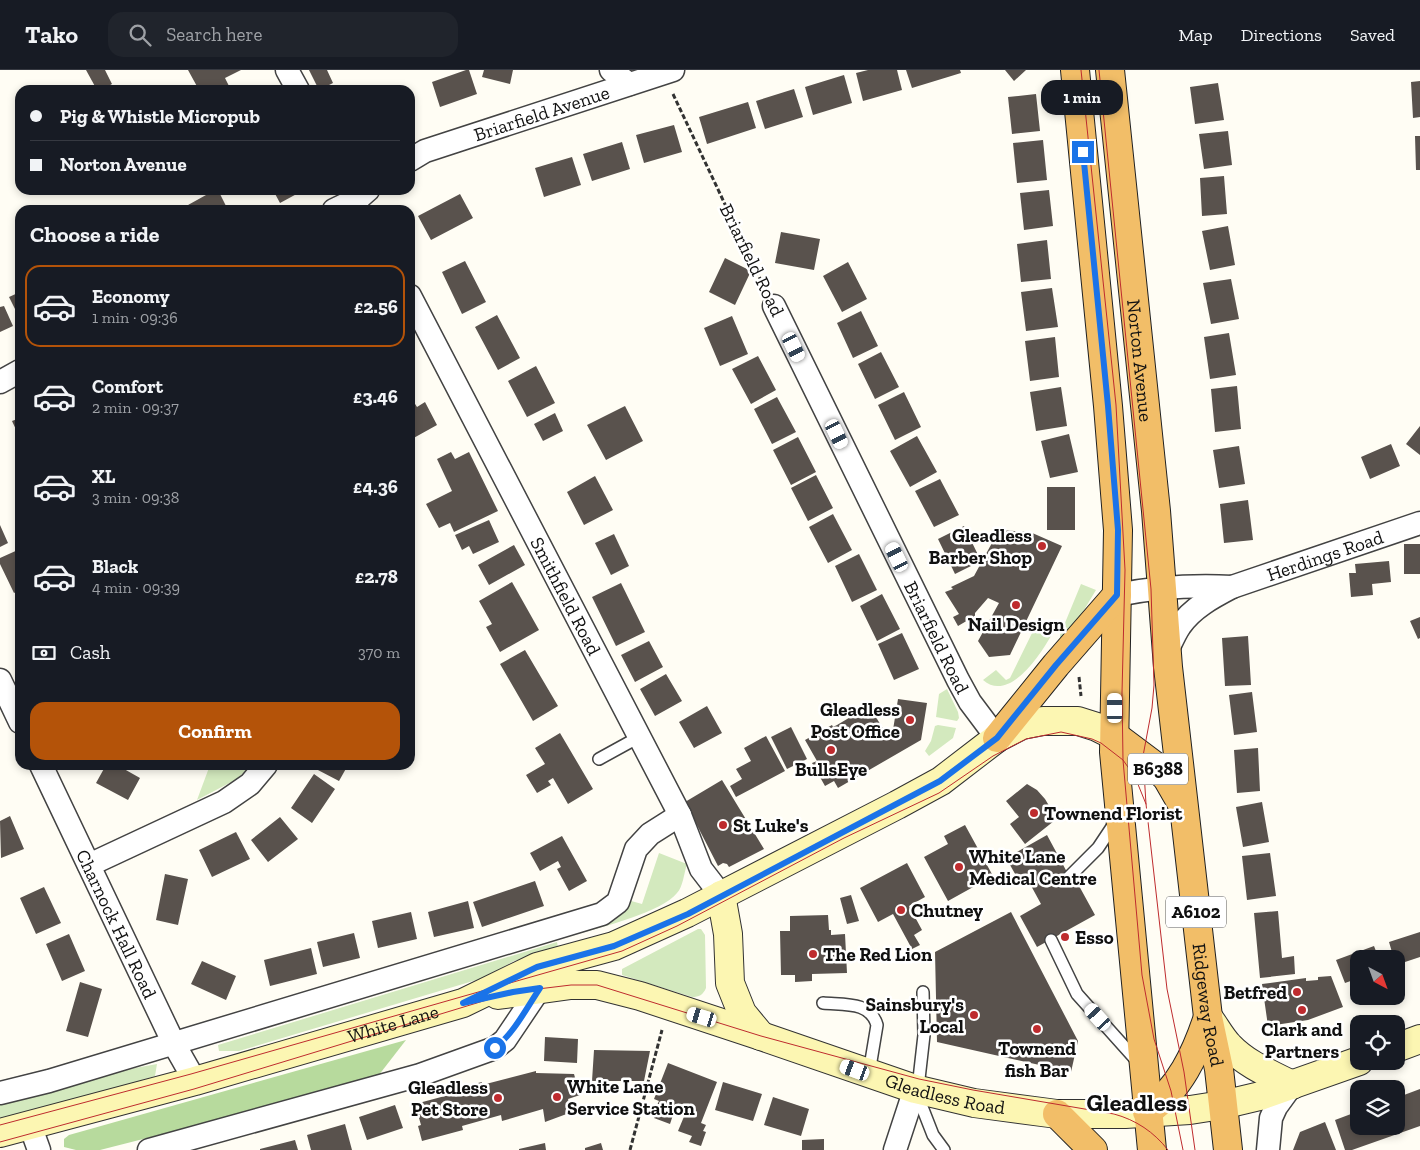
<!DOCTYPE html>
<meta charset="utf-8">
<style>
body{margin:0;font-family:"Zilla Slab",serif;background:#20242c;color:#f1f3f6;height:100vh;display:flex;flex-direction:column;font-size:19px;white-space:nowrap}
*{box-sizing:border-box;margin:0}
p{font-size:16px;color:#9ea1a6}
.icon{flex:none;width:28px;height:28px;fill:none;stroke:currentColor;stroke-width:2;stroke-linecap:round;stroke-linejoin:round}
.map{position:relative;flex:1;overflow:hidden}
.sheet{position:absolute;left:15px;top:135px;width:400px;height:565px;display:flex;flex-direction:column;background:#171b24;border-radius:15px;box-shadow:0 2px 8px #0003}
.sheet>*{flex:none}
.top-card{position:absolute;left:15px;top:15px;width:400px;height:110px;border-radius:15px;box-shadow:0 2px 8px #0003;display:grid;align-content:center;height:110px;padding:0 15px;background:#171b24}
.needle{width:32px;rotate:139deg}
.buttons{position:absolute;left:1350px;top:880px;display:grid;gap:10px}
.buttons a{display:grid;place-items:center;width:55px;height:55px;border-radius:10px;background:#171b24;box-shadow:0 2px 8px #0003;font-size:25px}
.end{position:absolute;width:22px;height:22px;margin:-11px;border:6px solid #1a73e8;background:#fff;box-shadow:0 0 0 2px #fff}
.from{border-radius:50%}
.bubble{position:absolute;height:35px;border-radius:15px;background:#171b24;box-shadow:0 2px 8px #0003;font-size:16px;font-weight:700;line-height:35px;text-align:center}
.car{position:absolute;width:15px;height:30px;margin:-15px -8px;border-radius:6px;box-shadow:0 0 4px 1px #0007;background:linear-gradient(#fff 24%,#345 0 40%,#fff 0 76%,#345 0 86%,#fff 0)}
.top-card b{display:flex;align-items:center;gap:18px;height:48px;font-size:19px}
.top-card b+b{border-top:1px solid #363941}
.top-card i{width:12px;height:12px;background:#f1f3f6}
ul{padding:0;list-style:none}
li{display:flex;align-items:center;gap:15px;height:82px;margin:0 10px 8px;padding:0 5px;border:2px solid transparent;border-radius:15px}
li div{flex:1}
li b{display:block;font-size:19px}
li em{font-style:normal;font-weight:700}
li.current{border-color:#b45309}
li>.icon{width:45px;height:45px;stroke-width:1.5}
h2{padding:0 15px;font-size:22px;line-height:60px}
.pay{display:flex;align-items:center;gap:12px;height:55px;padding:0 15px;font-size:19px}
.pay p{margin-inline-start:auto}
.primary-button{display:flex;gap:10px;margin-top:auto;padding:10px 15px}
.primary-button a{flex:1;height:58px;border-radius:15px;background:#b45309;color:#fff;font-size:20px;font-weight:700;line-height:58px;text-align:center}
header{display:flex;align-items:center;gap:30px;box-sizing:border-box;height:70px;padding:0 25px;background:#171b24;border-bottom:1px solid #363941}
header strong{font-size:24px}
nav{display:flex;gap:28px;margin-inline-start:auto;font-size:18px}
.search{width:350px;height:45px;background:#20242c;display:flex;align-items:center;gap:12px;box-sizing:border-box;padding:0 18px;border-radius:15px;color:#9ea1a6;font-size:19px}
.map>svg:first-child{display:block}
</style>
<header>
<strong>Tako</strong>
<div class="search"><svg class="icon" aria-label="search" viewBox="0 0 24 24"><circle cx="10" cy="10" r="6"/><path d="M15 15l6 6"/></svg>Search here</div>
<nav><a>Map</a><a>Directions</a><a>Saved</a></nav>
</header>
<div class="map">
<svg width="1420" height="1080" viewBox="0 0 1420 1080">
<rect width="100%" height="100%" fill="#fffdf4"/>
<path fill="#d3e9be" d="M1081 514 1096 520 1075 555 1062 568H1060V565Z
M1035 557 1051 566C1040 585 1009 633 983 610L996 600 1006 610 1010 608Z
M947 619 958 642 959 648 957 651 936 647 939 624Z
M938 655 956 658 953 668 929 686 925 681 931 671 935 656Z
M210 695H251L237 709 197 730Z
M659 783 687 794C684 803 683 817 677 823 662 842 602 857 578 864L615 850 619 846 624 829 642 834Z
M698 859H701L705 865 706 918C703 925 699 927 692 927L622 905V899Z
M557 872 558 878 514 891 483 908 239 981H219L218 975Z
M157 994 155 1006 70 1032 0 1050V1032L92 1006Z"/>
<path fill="#b7da9d" d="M406 970 375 1010 100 1080H76L64 1077V1069L69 1065Z"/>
<path fill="#59524d" d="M86 0H105L112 14 101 20H97Z
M188 0H241L225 8 230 18 225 20H199Z
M309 0H327L333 13 319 20Z
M466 0H469L477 24 440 37 432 12Z
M484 0H513L510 14 482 7Z
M868 0H897L902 20 863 31 856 3Z
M906 0H960L961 3 912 18Z
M1005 0H1026L1014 11Z
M844 5 852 33 813 45 805 17Z
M1420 11V47L1413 48 1411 12Z
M1218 13 1224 50 1195 54 1190 17Z
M794 19 803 47 765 59 756 31Z
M1036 24 1040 61 1012 64 1008 27Z
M748 32 756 58 707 74 699 47Z
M674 55 682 82 644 93 636 65Z
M1228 61 1232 95 1204 99 1199 64Z
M1415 66H1420V100H1416Z
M1043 70 1047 110 1017 113 1013 73Z
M622 72 630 99 592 111 583 84Z
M572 87 581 115 544 127 535 98Z
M1224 106 1227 144 1202 146 1200 108Z
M215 120H218L228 140H179Z
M273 120H304L280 133Z
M1049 120 1053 156 1024 160 1020 123Z
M460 124 473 148 431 170 418 146Z
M1228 156 1235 195 1210 200 1202 161Z
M781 162 820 169 814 200 775 193Z
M1047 170 1051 209 1021 212 1017 174Z
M725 188 751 201 735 235 709 222Z
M465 191 486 232 462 244 442 202Z
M848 192 867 229 842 242 823 206Z
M1231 209 1239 249 1211 254 1203 213Z
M1052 218 1058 257 1026 261 1021 222Z
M20 222V249L9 227Z
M4 236 13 256 0 262V237Z
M861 241 878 276 853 288 837 253Z
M497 245 520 288 498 300 475 257Z
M732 246 748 284 720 296 704 258Z
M1229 263 1236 305 1210 309 1204 267Z
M1055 267 1059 307 1030 311 1025 271Z
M881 282 899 317 875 329 858 294Z
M758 286 776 320 751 334 732 299Z
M536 296 555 333 527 347 508 311Z
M1237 316 1241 359 1215 362 1211 319Z
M1061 317 1067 356 1036 361 1030 322Z
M904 322 921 357 895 370 878 335Z
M410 326 417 337 425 332 437 355 410 370Z
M777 327 796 362 772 374 754 339Z
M625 336 643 371 606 390 587 355Z
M555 343 563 361 543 371 534 354Z
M20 348V368L12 351Z
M1420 356V385L1406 374Z
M1069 364 1078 402 1050 408 1041 371Z
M917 366 937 402 910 417 890 381Z
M798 367 816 402 791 415 773 380Z
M1391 374 1400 396 1370 409 1361 387Z
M1239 376 1245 414 1219 418 1213 380Z
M451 382 455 389 469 382 498 441 454 462 450 453 439 458 426 434 452 421 437 389Z
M816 405 833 438 808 451 791 418Z
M595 406 613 440 584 455 567 422Z
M940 409 959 445 934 457 915 421Z
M1047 417H1075V460H1047Z
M1248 430 1253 470 1224 473 1220 434Z
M833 444 852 480 828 493 809 457Z
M489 450 499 472 473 484 469 476 462 480 455 465Z
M0 455 8 473 0 477Z
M964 456 981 491 955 504 938 469Z
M999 460 1030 462 1062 476 1010 585 989 587 978 571 999 533 988 528 975 543V546L958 556 953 547 959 544 945 522 953 519 951 517 974 506Z
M614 464 629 496 611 505 595 473Z
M1404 474H1420V504H1404Z
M514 475 525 495 489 515 478 495Z
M20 479V520L14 523 0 494V488Z
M859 484 877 520 852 532 835 496Z
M1389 491 1391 512 1372 514 1373 525 1351 527 1349 503H1356L1355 494Z
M512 512 539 560 500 582 486 557 492 554 479 531Z
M621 513 645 562 616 576 592 527Z
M882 524 900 559 877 571 860 536Z
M1420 547V568L1418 569 1410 551Z
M902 563 919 599 894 610 878 574Z
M1248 566 1251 615 1225 616 1222 568Z
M649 571 663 597 635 612 621 585Z
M525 580 558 636 533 651 500 594Z
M666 604 682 631 655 646 640 619Z
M1252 622 1257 662 1234 665 1229 625Z
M898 629 927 633 921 670 838 718 834 711 825 716 812 693 817 691 805 670 832 655 833 657 837 655 869 636 887 665 892 666Z
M707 636 722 663 694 678 679 652Z
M791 657 807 689 787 699 771 667Z
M560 663 593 719 568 734 553 708 548 711 551 715 537 723 526 705 545 694 535 678Z
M766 666 785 701 736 727 730 716 742 709 736 699 751 691 744 678Z
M1258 678 1260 721 1237 723 1234 680Z
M106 695H117L140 708 128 730 96 713Z
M318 695H348L339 711 316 699Z
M314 704 335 719 312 753 291 738Z
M722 710 764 779 729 797 727 794 723 793 718 796 685 732Z
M1027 714 1037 720 1045 729 1051 739 1054 751 1025 774 1010 754 1019 747 1006 731Z
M1262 732 1269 772 1243 777 1236 737Z
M10 746 24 779 1 788 0 751Z
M280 747 298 769 268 792 251 770Z
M965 755 993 806 948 831 924 787 948 774 944 766Z
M236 762 250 789 212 807 199 780Z
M1047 765 1075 817 1078 814 1095 845 1037 877 1020 846 1041 834 1029 812 1022 816 1006 788Z
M562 766 587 811 569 821 557 799 561 797 558 791 540 801 530 783Z
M1270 783 1276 826 1247 830 1242 786Z
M907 793 925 827 909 836 922 860 914 865 920 875 912 879 893 844 878 852 860 818Z
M165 804 188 809 178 855 156 850Z
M535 811 544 836 482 857 473 832Z
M44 817 61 853 36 864 20 828Z
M851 825 859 851 847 854 840 828Z
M468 831 474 858 434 867 428 842Z
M1278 841 1282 888 1294 886 1295 904 1260 908 1254 843Z
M411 842 417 869 378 878 372 851Z
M1011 842 1078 971 1071 1002 937 972 935 882Z
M828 845 829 860H831V865L845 864 847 903 812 904V911L795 912V905H781L780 861H790V846Z
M1420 862V887L1396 895V889H1394L1389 872Z
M354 863 360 888 323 897 317 872Z
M69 864 85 901 62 911 46 874Z
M1374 876 1379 889H1359V908L1345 913 1336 890Z
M311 878 317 904 270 916 264 890Z
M202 891 236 906 226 930 191 914Z
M1331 906 1343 937 1308 950 1268 956 1262 914 1306 908V911L1318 910V907Z
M80 912 102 919 88 967 66 961Z
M545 967 578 969 577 993 544 991Z
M594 980 650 981 644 1011H592Z
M668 993 717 1012 701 1053 706 1055 703 1061 706 1062 701 1076 689 1072 692 1066 678 1061 688 1037 682 1035 678 1046 673 1045 670 1054 654 1048 657 1040 655 1039 659 1031 654 1029Z
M536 1001V1003L574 1004 580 1025 568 1029 572 1042 545 1052 543 1039 502 1051 501 1045 462 1056 463 1060 422 1071 418 1056 421 1055 415 1034 460 1022 458 1018 482 1012V1015Z
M723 1012 762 1024 753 1051 715 1040Z
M1420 1019V1056L1352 1080H1345L1335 1050 1359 1041V1056H1396V1028Z
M773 1027 809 1039 801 1066 764 1055Z
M395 1035 403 1058 367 1070 359 1047Z
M1325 1052 1336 1080H1293L1300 1062Z
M345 1054 352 1080H311L307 1065Z
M824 1069V1080H802V1070Z
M295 1070 298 1080H260V1079Z
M545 1073 546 1080H519V1079Z
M601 1073 603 1080H585V1078Z"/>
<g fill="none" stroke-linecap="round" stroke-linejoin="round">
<g stroke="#434343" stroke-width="14">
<path id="service" d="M599 689 639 667
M1069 807 1098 778 1116 751
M1051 870 1077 924 1138 992
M923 922 924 965 919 1009 915 1019 933 1065 944 1080
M823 933C844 935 870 931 877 955L869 1003"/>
</g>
<g stroke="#434343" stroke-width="25">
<g id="minor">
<path d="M287 0 298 20"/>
<path d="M611 0 629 14"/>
<path id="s1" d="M410 90 425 81 673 0"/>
<path d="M334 140 359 128 368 120"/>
<path id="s2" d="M410 226 680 745 701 799 721 825"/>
<path id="s3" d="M774 236 958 610 970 632 997 668"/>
<path d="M0 312 20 301"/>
<path d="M1117 525C1156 517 1192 515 1232 517"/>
<path id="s4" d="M1167 581C1171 573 1175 563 1180 556 1192 538 1213 527 1232 517L1420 453"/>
<path d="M0 610 20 652"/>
<path id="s5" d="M41 695 174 974 195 1011"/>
<path d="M89 795 224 732 250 714 266 695"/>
<path d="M0 1023 49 1011 602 844 618 832 636 779 650 764 680 745"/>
<path d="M30 1055 39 1080"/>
<path d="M149 1080 420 1005 495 978 505 970 540 918"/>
<path d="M895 1080 915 1019"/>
<path d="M1268 1080 1271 1048 1276 1037 1292 1015"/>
</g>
</g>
<g stroke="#323232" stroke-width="30">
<g id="secondary">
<path d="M721 825 728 864 730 913 742 943 761 966"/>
<path id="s6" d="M498 925 571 915H597L640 926 761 966 915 1019 974 1033 1057 1044H1125L1190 1040 1222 1035 1260 1026 1359 991"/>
<path d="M1208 947C1215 956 1221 968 1229 976 1246 994 1270 1004 1292 1015"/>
<path d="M1396 978 1420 969"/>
<path id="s7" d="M0 1063 195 1011 463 933 537 897 614 876 687 843 897 735 941 711 997 668 1022 655 1043 651H1078L1097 657 1115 666"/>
</g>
</g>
<g stroke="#212121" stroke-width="30">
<g id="trunk">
<path d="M1075 0 1108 336 1118 460 1114 682 1152 1080"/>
<path id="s8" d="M1110 0 1156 441 1168 597 1208 947 1219 999 1228 1080"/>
<path d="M1115 666 1155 696 1167 708 1182 734"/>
<path d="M997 668 1056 595 1117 525"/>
<path d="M1147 1042C1180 1019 1196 983 1208 947"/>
<path d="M1057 1044 1093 1080"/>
</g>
</g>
<path stroke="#323232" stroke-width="3" stroke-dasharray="5 2.5" stroke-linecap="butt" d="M673 24 764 217
M1079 607 1081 626
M630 1080 662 960"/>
<use href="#service" stroke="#fff" stroke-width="11"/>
<use href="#minor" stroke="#fff" stroke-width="22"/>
<use href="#secondary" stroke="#fcf6b2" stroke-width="28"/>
<use href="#trunk" stroke="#f2be68" stroke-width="28"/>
<path stroke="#be2b2e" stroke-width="1" d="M1081 0 1116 335 1125 500 1122 623 1123 690 1142 905 1154 969 1171 1021 1183 1080
M1099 0 1151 519 1154 615 1152 638 1143 686 1146 734 1167 919 1184 1002 1195 1080
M0 1055 191 1004 622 881 677 856 844 768 939 723 993 686 1026 669 1061 662 1092 669 1101 673 1123 690 1135 707 1146 734
M0 1072 194 1019 513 922 571 915H597L761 966 919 1009 973 1020 1114 1044C1136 1050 1154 1062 1168 1080"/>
</g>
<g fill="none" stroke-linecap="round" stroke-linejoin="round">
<path stroke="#1a73e8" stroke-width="6" d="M495 978C514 963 526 939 540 918L513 922 463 933 537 897 614 876 688 844 940 711 997 668 1056 595 1117 525 1118 460 1108 336 1083 82"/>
</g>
<g fill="#be2b2e" stroke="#fff" stroke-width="2">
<circle cx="1042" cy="476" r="5"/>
<circle cx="1016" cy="535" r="5"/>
<circle cx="910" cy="650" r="5"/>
<circle cx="831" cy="680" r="5"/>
<circle cx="1034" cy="743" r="5"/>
<circle cx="723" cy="755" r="5"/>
<circle cx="959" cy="797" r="5"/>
<circle cx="901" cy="840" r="5"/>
<circle cx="1065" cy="867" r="5"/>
<circle cx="813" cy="884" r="5"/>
<circle cx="1297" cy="922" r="5"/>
<circle cx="1302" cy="940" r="5"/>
<circle cx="974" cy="945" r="5"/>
<circle cx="1037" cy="959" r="5"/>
<circle cx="557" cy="1027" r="5"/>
<circle cx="498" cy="1028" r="5"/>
</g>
<g text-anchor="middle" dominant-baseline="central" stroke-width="5" stroke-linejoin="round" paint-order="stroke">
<g fill="#fff" stroke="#585858" stroke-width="1">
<rect x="1128" y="683.5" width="60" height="31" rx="4"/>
<rect x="1166" y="826.5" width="60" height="31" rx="4"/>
</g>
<g font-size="18" font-weight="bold" fill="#101010">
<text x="1158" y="699">B6388</text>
<text x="1196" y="842">A6102</text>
</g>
<g font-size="19" fill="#101010" stroke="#fff">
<text stroke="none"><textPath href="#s1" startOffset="140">Briarfield Avenue</textPath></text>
<text transform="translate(752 190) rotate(64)">Briarfield Road</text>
<text stroke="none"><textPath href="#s8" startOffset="292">Norton Avenue</textPath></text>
<text stroke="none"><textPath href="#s4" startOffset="192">Herdings Road</textPath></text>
<text stroke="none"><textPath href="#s2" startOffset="338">Smithfield Road</textPath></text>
<text stroke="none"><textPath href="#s3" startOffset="369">Briarfield Road</textPath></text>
<text stroke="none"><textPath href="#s5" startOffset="176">Charnock Hall Road</textPath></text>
<text stroke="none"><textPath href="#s8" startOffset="940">Ridgeway Road</textPath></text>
<text stroke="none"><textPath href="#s7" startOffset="408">White Lane</textPath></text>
<text stroke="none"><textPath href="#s6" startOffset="465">Gleadless Road</textPath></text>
</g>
<g font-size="19" font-weight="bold" fill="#101010" stroke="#fff" text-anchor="start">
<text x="1032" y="465" text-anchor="end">Gleadless<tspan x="1032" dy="22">Barber Shop</tspan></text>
<text x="1016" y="554" text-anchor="middle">Nail Design</text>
<text x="900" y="639" text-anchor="end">Gleadless<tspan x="900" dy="22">Post Office</tspan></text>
<text x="831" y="699" text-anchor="middle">BullsEye</text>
<text x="1044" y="743">Townend Florist</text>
<text x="733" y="755">St Luke's</text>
<text x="969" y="786">White Lane<tspan x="969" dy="22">Medical Centre</tspan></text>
<text x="911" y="840">Chutney</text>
<text x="1075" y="867">Esso</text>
<text x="823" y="884">The Red Lion</text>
<text x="1287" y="922" text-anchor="end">Betfred</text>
<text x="964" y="934" text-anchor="end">Sainsbury's<tspan x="964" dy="22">Local</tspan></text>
<text x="1302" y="959" text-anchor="middle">Clark and<tspan x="1302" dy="22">Partners</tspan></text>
<text x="1037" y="978" text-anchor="middle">Townend<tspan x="1037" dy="22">fish Bar</tspan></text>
<text x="567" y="1016">White Lane<tspan x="567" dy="22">Service Station</tspan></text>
<text x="488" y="1017" text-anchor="end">Gleadless<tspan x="488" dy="22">Pet Store</tspan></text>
</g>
<g font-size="24" font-weight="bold" fill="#101010" stroke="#fff">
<text x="1137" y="1032">Gleadless</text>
</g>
</g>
</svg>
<div class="buttons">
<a><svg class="needle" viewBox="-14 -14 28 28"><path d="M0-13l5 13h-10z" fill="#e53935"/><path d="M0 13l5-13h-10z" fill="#9ea1a6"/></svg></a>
<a><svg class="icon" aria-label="locate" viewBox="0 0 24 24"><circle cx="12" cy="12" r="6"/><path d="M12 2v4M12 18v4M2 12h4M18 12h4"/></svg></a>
<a><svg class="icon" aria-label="layers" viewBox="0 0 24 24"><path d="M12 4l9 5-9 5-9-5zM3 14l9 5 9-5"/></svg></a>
</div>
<i class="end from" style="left:495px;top:978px"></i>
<i class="end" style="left:1083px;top:82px"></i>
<div class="bubble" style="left:1041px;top:10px;width:82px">1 min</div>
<i class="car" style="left:794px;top:277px;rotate:154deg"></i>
<i class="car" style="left:837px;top:364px;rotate:154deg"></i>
<i class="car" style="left:897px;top:487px;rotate:334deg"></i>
<i class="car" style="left:1115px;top:638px;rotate:0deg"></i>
<i class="car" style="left:702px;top:947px;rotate:287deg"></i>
<i class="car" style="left:1098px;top:947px;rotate:318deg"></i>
<i class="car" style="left:855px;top:1000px;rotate:290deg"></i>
<div class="top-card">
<b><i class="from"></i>Pig &amp; Whistle Micropub</b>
<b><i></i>Norton Avenue</b>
</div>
<section class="sheet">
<h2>Choose a ride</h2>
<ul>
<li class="current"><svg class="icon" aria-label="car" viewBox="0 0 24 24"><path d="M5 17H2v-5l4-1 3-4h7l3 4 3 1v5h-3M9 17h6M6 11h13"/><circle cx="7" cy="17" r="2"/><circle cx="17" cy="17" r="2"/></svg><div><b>Economy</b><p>1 min · 09:36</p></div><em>£2.56</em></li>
<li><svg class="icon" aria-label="car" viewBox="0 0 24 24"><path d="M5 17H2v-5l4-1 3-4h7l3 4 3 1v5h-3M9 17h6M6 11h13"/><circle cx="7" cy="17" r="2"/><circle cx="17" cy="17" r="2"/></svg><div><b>Comfort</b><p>2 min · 09:37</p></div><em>£3.46</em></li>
<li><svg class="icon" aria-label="car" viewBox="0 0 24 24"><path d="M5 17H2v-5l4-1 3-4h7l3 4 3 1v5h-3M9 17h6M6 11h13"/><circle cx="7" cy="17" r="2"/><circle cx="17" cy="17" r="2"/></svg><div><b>XL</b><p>3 min · 09:38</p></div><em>£4.36</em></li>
<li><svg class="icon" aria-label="car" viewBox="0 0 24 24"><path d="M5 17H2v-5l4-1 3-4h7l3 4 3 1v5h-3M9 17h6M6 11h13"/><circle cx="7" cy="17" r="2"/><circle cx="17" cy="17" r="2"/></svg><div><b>Black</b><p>4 min · 09:39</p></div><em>£2.78</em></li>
</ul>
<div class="pay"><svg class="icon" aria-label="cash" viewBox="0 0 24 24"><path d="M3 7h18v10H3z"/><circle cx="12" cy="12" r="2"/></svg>Cash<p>370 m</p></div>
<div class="primary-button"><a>Confirm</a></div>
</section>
</div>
